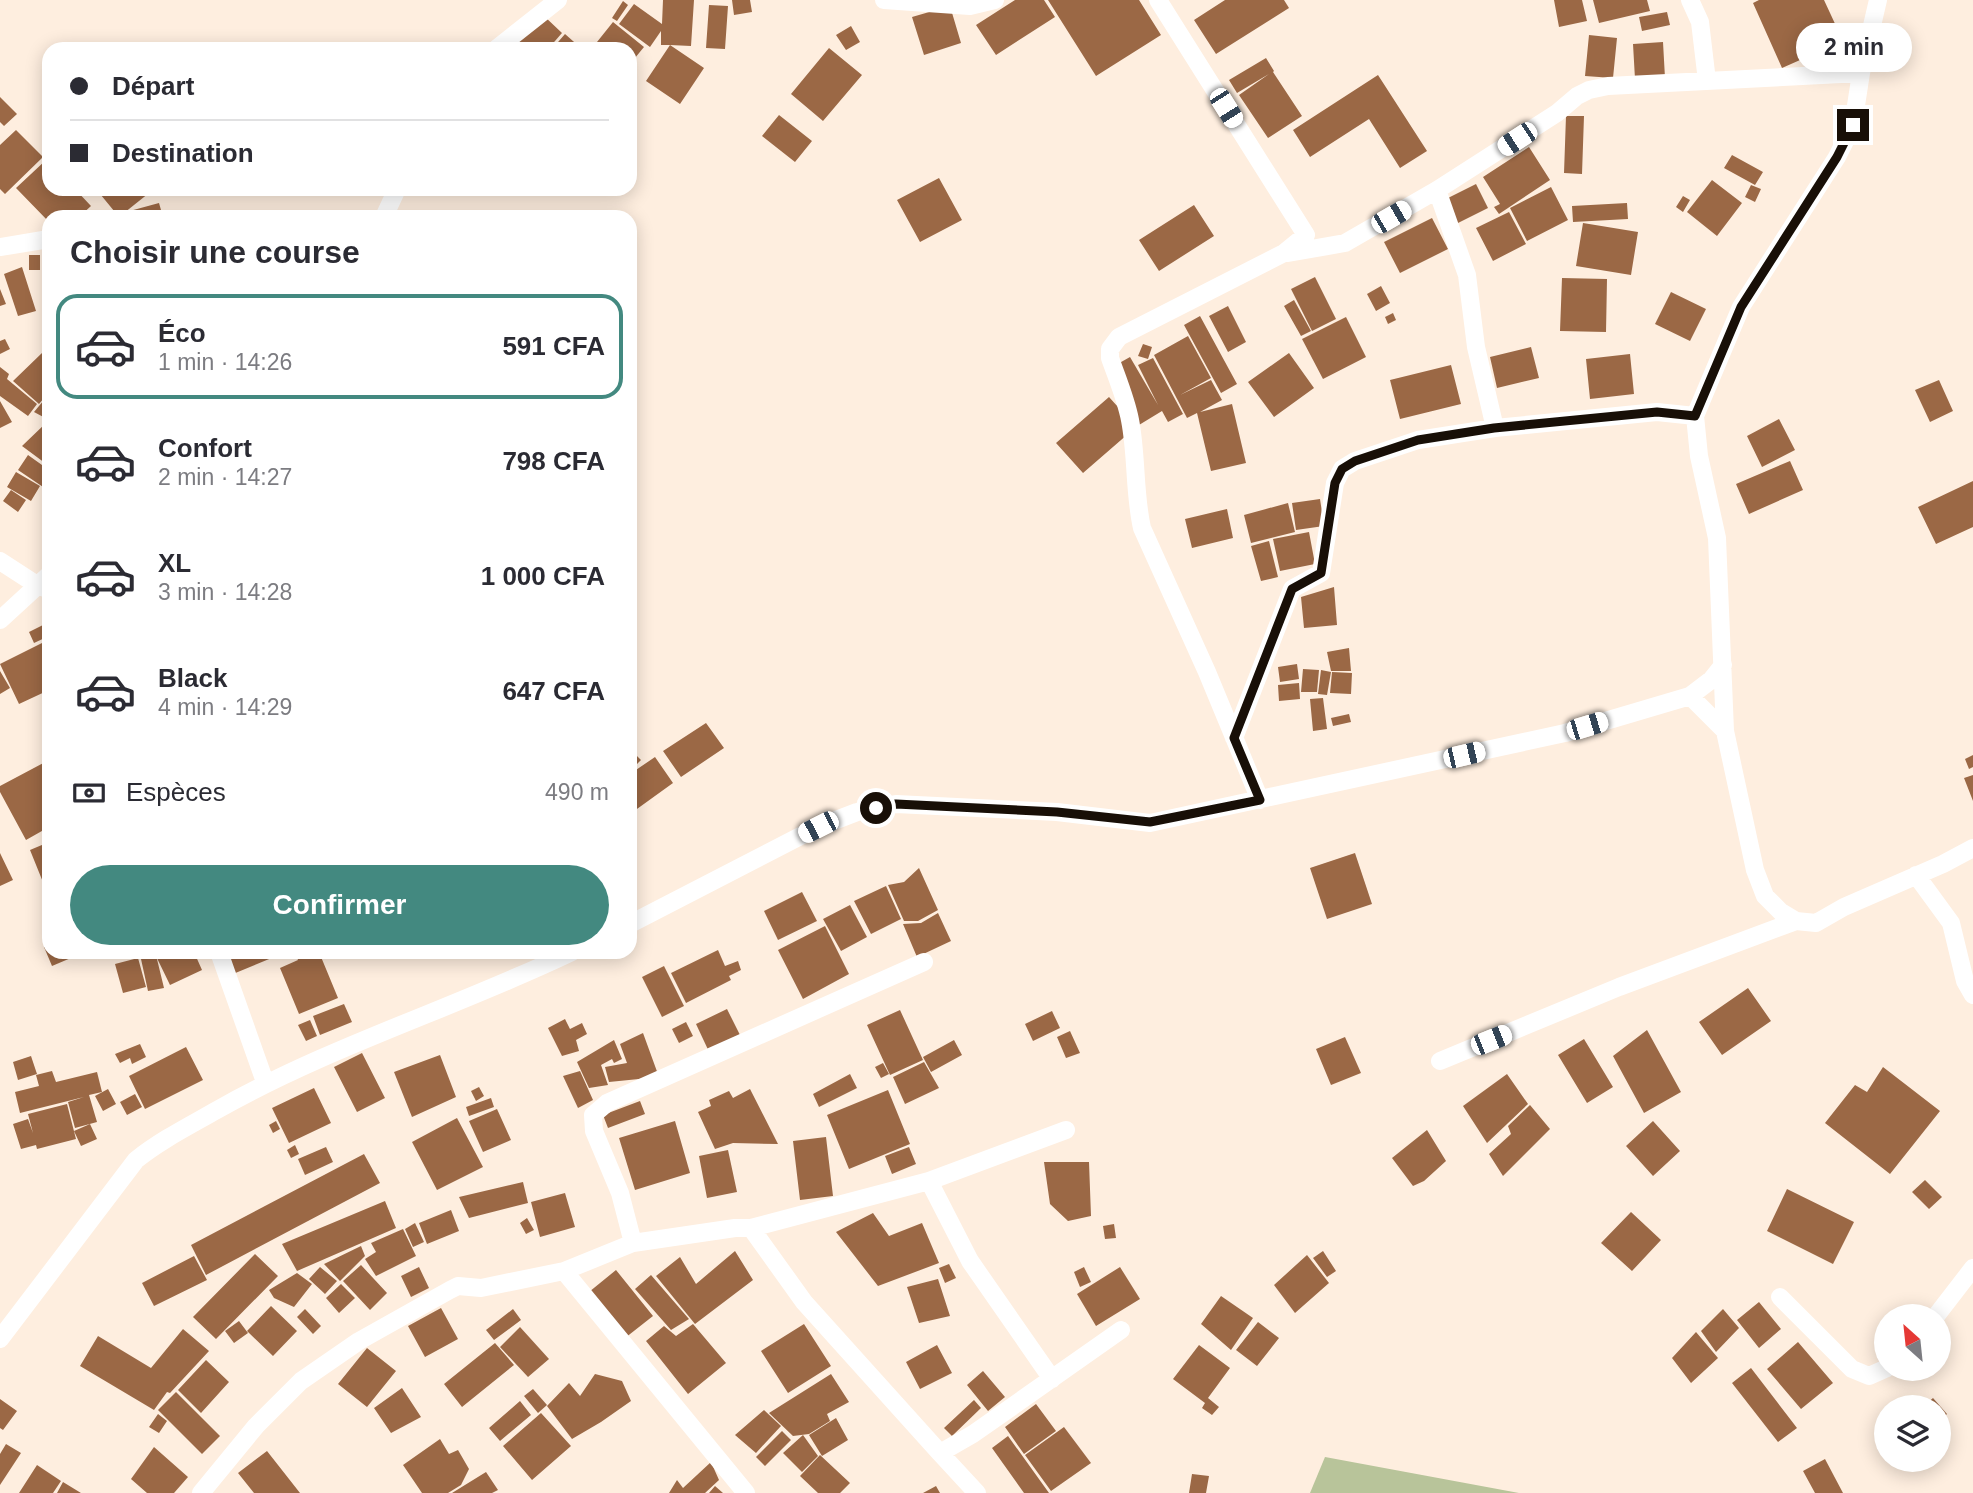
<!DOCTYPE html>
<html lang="fr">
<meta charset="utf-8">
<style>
body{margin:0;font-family:Arial,sans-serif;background:#f7f7f7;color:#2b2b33;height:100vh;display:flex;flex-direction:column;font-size:26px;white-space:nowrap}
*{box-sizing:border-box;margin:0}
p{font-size:23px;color:#7c7c81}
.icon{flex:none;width:38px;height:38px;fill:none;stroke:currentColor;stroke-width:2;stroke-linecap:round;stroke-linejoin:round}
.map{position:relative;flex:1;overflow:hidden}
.panel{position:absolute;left:42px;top:210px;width:595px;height:749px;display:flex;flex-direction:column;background:#fff;border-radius:21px;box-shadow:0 4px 18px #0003}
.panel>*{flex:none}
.banner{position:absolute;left:42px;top:42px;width:595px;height:154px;border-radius:21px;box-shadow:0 4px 18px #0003;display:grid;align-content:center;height:154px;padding:0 28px;background:#fff}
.needle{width:46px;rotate:333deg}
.tools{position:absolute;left:1874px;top:1304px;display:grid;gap:14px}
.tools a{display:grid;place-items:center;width:77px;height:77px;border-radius:50%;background:#fff;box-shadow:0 4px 18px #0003;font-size:35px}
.end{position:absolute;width:32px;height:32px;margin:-16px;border:9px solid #180f07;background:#fff;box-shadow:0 0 0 4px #fff}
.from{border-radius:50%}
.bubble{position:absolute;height:49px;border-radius:24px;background:#fff;box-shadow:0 4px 18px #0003;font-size:23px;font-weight:700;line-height:49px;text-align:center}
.car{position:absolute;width:21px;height:42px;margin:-21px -10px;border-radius:9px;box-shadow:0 0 5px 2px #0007;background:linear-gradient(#fff 24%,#345 0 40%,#fff 0 76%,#345 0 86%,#fff 0)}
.banner b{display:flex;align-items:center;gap:24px;height:66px;font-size:26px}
.banner b+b{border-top:2px solid #e1e1e2}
.banner i{width:18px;height:18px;background:#2b2b33}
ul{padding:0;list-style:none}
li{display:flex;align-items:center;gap:21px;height:105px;margin:0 14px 10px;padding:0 14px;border:4px solid transparent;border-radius:21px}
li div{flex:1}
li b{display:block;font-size:26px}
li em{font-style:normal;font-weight:700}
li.current{border-color:#438980}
li>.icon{width:63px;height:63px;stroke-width:1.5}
h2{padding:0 28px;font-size:32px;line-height:84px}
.pay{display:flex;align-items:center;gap:18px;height:77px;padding:0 28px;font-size:26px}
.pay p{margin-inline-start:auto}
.primary-button{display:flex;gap:14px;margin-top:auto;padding:14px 28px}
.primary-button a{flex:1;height:80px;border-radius:42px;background:#438980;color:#fff;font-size:28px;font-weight:700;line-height:80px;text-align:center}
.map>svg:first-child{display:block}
</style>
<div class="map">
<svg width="1973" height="1493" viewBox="0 0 1973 1493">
<rect width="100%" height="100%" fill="#feeedf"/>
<path fill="#b8c49a" d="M1325 1457 1519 1493H1310Z"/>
<path fill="#9b6845" d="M663 0H694L691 46 670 45 704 68 680 104 646 81 670 45H661V31L650 47 619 24 634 4 662 24Z
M732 0H750L752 12 734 15Z
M1015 0H1044L1055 17 996 55 976 25Z
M1048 0H1139L1161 35 1096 76Z
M1225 0H1284L1289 8 1216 54 1194 20Z
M1554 0H1582L1587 21 1559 27Z
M1593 0H1647L1650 11 1599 23Z
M1759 0H1824L1843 41 1782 68 1753 3Z
M623 1 628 5 617 21 612 18Z
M709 5 728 6 725 49 706 48Z
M950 6 961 43 924 55 912 17Z
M1667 12 1670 25 1642 31 1639 17Z
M543 15 562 33 548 49H516L514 47Z
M613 22 644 47 630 64V49H607L597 42Z
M851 26 860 42 846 50 836 35Z
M565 34 582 49H552Z
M1589 35 1617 38 1613 78 1585 76Z
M1663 42 1665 78 1635 79 1633 44Z
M829 48 862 75 823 121 791 94Z
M1266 58 1274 71 1273 72 1302 116 1268 138 1239 95 1269 74 1237 93 1229 80Z
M1378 75 1427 151 1400 168 1369 119 1310 157 1293 130Z
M0 97 17 114 4 126 0 122Z
M779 115 812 141 795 162 762 136Z
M1566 116H1584L1582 174 1564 173Z
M16 130 43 157 5 194 0 189V145Z
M1529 147 1550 180 1499 214 1494 207 1500 204 1483 177Z
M1732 155 1763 172 1755 185 1724 168Z
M46 160 49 162V189H75L91 206 79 217H49V222L16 188Z
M939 178 962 220 920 242 897 200Z
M1712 180 1742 203 1717 236 1687 212Z
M1476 184 1488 208 1452 226 1440 202Z
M1751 185 1761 189 1755 202 1745 197Z
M1551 187 1568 220 1527 241 1510 208Z
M96 189H154L119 217Z
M1683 196 1690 200 1683 212 1676 207Z
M159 203 163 217H127L126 212Z
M1627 203 1628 219 1573 222 1572 206Z
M1194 205 1214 236 1159 271 1139 240Z
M1509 212 1526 244 1493 261 1476 228Z
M1432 218 1448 249 1400 273 1384 242Z
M1583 223 1638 232 1631 275 1576 266Z
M29 255H40V270H29Z
M44 260H49V318H45Z
M22 267 36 311 18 316 4 274Z
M1315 277 1336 319 1312 331 1291 289Z
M1562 278 1607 279 1606 332 1560 331Z
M1381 286 1390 303 1376 311 1367 294Z
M0 289 6 304 0 306Z
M1671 292 1706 309 1690 341 1655 324Z
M1294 300 1311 331 1301 336 1284 306Z
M1228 306 1246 342 1228 352 1209 316Z
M1393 313 1396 320 1388 324 1385 317Z
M1200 316 1237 384 1221 393 1184 325Z
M1346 317 1366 357 1323 379 1302 339Z
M1188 336 1211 378 1180 395 1211 380 1222 400 1200 412 1232 404 1246 463 1211 471 1197 413 1187 418 1154 355Z
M5 339 10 349 0 354V341Z
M1143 344 1152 347 1148 359 1138 356Z
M1531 347 1539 378 1497 388 1490 357Z
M42 353 49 368V392L39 404 13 381Z
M1289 353 1314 388 1274 417 1248 382Z
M1630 354 1634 394 1590 399 1586 359Z
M1130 357 1158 405 1138 365 1153 358 1183 414 1168 422 1162 411 1139 425 1107 370Z
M1451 365 1461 404 1400 419 1390 380Z
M0 367 9 374 7 379 37 404 28 416 0 396Z
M1939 380 1953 411 1930 422 1915 390Z
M49 394V420L34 412Z
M1109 397 1136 427 1083 473 1056 443Z
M0 401 12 422 0 428Z
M1779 419 1795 450 1762 467 1747 436Z
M47 422 49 423V466L22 446Z
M28 455 49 470V491L18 470Z
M1790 461 1803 490 1749 514 1736 484Z
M16 472 40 486 31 501 7 487Z
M1973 481V527L1936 544 1918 507Z
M11 490 26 500 18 512 3 501Z
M1320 499 1324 526 1296 530 1292 503Z
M1288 503 1295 532 1251 543 1244 515Z
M1227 509 1233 538 1192 548 1185 519Z
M1309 532 1315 564 1280 571 1273 539Z
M1269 541 1278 577 1261 581 1251 546Z
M1334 587 1337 625 1304 628 1301 597Z
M45 624 49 636 34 643 29 632Z
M46 641 49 647V690L19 704 0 664Z
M1349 648 1351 671H1331L1327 652Z
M1297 664 1299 679 1280 682 1278 667Z
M1303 669 1319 670 1317 692H1301Z
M1321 670 1331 672 1327 695 1318 694Z
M0 671 10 688 0 694Z
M1332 672 1352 673 1351 694 1330 693Z
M1299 683 1300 699 1279 701 1278 685Z
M1323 698 1327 729 1313 731 1310 699Z
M1349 714 1351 722 1333 726 1331 718Z
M706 723 724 748 681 777 663 751Z
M635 754 641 760 632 769 630 760Z
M1973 755V767L1969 769 1965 759Z
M655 757 673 783 630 814V774Z
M49 760V827L26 840 0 792V786Z
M1973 775V801L1964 778Z
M49 842V897L30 850Z
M0 853 13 880 0 886Z
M1355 853 1372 904 1327 919 1310 868Z
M919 868 938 910 918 921H904L888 885 904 882Z
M886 886 901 919 871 934 854 901Z
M802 892 817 921 778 940 764 911Z
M850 905 867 937 841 951 823 919Z
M938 913 951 941 917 957 903 924 921 923Z
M825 926 849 974 803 999 778 950Z
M49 945V952H85L52 966 44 947Z
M718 950 725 966 738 961 741 970 729 976 731 980 686 1003 671 973Z
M120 952H130L131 958 121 959Z
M159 952H194L202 970 170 985 155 954Z
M224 952H272L274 957 233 974Z
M295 952H319L338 998 299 1014 280 968 298 960Z
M392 952H410L395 959Z
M156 955 164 988 148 991 141 959Z
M138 958 146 987 123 993 115 964Z
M664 966 684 1006 662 1017 642 977Z
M1748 988 1771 1021 1722 1055 1699 1022Z
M344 1004 352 1022 320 1035 313 1016Z
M727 1009 743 1041 711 1056 696 1024Z
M900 1010 923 1060 890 1075 867 1025Z
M1052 1011 1060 1028 1033 1041 1025 1024Z
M565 1019 570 1029 582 1023 587 1034 576 1040 579 1051 562 1056 548 1028Z
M310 1020 317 1036 306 1041 298 1025Z
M686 1022 693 1036 679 1043 672 1029Z
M1647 1030 1681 1092 1644 1113 1613 1056Z
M1070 1031 1080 1053 1066 1058 1057 1037Z
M643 1033 659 1077 609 1082 605 1067 627 1063 620 1044Z
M1345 1037 1361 1073 1331 1085 1316 1049Z
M1584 1039 1613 1087 1587 1103 1558 1055Z
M614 1040 622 1059 614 1063 612 1059 601 1065 608 1085 589 1088 577 1062Z
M954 1040 962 1055 931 1072 923 1057Z
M140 1044 146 1057 132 1064 130 1058 120 1063 115 1054Z
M186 1047 203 1080 145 1109 129 1076Z
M362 1053 385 1098 357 1112 334 1067Z
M440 1055 456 1097 412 1117 394 1072Z
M31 1056 37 1074 18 1080 13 1062Z
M924 1062 939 1088 905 1104 893 1077Z
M883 1063 889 1074 881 1078 875 1067Z
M1883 1067 1940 1111 1890 1174 1825 1123 1855 1085 1867 1092Z
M52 1071 56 1082 97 1072 102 1092 89 1095 97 1122 75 1128 68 1102 84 1097 20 1113 15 1092 39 1086 36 1075Z
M580 1071 593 1100 578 1108 563 1076Z
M850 1074 857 1088 819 1107 813 1094Z
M1507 1074 1528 1104 1487 1143 1463 1106Z
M479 1087 484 1096 476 1101 471 1091Z
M314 1088 331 1123 289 1143 272 1108Z
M108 1089 116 1104 103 1111 95 1096Z
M750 1089 778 1144 733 1143 715 1149 698 1112 711 1106 709 1100 729 1091 733 1098Z
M888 1090 910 1144 849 1169 827 1115Z
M135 1094 142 1107 127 1115 120 1102Z
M491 1098 494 1107 469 1116 466 1107Z
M640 1101 645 1114 608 1128 603 1115Z
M67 1104 76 1139 37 1149 36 1145 21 1149 13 1124 28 1119 33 1133 28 1114Z
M1530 1105 1550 1129 1503 1176 1489 1154 1511 1134 1508 1126Z
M497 1109 511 1140 483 1152 469 1121Z
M457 1118 483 1167 437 1190 412 1142Z
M276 1121 280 1129 273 1133 269 1125Z
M675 1121 690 1173 635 1190 619 1138Z
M1653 1121 1680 1151 1653 1176 1626 1146Z
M90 1124 97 1139 81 1146 74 1131Z
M1427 1130 1446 1161 1424 1181 1413 1186 1392 1158Z
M826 1137 833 1196 800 1200 793 1141Z
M295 1145 299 1154 291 1158 287 1150Z
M326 1147 333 1162 305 1175 298 1159Z
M909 1147 916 1164 892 1174 885 1156Z
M728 1150 737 1192 707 1198 699 1156Z
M364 1154 380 1183 206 1275 191 1245Z
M1044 1162H1089L1091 1216 1068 1221 1050 1204Z
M1925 1180 1942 1197 1929 1209 1912 1192Z
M523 1182 528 1203 469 1218 459 1197Z
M1787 1189 1854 1222 1833 1264 1767 1231Z
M565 1193 575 1227 540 1237 531 1202Z
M385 1201 396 1228 297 1271 282 1244Z
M451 1210 459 1231 427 1244 419 1223Z
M1631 1212 1661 1240 1632 1271 1601 1243Z
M873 1213 889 1236 922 1223 939 1263 878 1286 836 1232Z
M527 1218 534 1230 526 1234 520 1223Z
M415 1223 424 1242 413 1247 405 1229Z
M1114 1224 1116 1238 1105 1239 1103 1226Z
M403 1229 416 1256 376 1276 365 1259 376 1252 371 1243Z
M361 1246 365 1256 340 1281 324 1264Z
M735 1251 753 1280 695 1324 656 1276 680 1257 696 1284Z
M1323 1251 1336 1271 1327 1277 1313 1258Z
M255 1254 278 1276 216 1339 193 1317Z
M1307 1255 1329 1283 1295 1313 1274 1285Z
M194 1256 207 1280 154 1306 142 1283Z
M949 1264 956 1278 945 1283 939 1268Z
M361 1265 387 1293 370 1310 343 1281Z
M320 1267 337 1281 325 1294 309 1279Z
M419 1267 429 1288 411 1297 401 1276Z
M1084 1267 1091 1282 1080 1287 1074 1272Z
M1120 1267 1140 1299 1096 1326 1077 1294Z
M616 1270 653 1316 625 1338 589 1292Z
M297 1273 312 1284 294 1307 274 1298 269 1290Z
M651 1275 689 1319 671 1330 635 1289Z
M938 1279 950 1316 919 1323 907 1287Z
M341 1284 355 1298 339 1313 326 1298Z
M1221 1296 1253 1318 1231 1350 1201 1324Z
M1759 1302 1781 1329 1759 1348 1737 1320Z
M271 1306 297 1331 273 1356 247 1331Z
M441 1308 458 1339 425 1357 408 1326Z
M305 1309 321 1326 313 1334 297 1317Z
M513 1309 521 1320 494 1340 486 1330Z
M1723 1309 1739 1328 1716 1352 1701 1331Z
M239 1321 248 1333 234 1343 225 1331Z
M1258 1322 1279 1338 1257 1366 1236 1350Z
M693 1324 726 1363 688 1394 646 1341 664 1326 676 1336Z
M804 1324 831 1366 788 1393 761 1351Z
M520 1327 549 1359 528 1377 500 1347Z
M183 1329 209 1351 170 1393 167 1392 154 1410 80 1366 98 1336 151 1368Z
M1696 1332 1718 1358 1691 1383 1672 1358Z
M1798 1342 1833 1383 1801 1409 1767 1369Z
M495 1343 514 1365 462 1407 444 1384Z
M937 1345 952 1373 920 1389 906 1362Z
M1199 1345 1230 1368 1208 1398 1219 1407 1212 1415 1202 1408 1205 1403 1173 1379Z
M367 1348 396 1371 367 1407 338 1384Z
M206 1360 229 1382 201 1413 178 1390Z
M1751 1368 1797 1428 1778 1442 1732 1383Z
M983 1371 1005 1397 988 1411 967 1385Z
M595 1374 622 1381 631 1401 601 1422 572 1439 547 1406 569 1383 580 1396Z
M831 1374 849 1402 827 1414 830 1421 809 1434 793 1436 769 1413Z
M402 1388 421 1417 391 1433 374 1408Z
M533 1389 547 1405 538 1413 524 1396Z
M176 1392 220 1436 202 1454 158 1410Z
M1933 1398 1947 1414 1939 1421V1407H1923Z
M0 1399 17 1411 3 1430 0 1428Z
M974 1400 981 1408 952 1436 944 1428Z
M520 1401 531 1415 500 1441 489 1428Z
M1036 1404 1056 1431 1024 1454 1005 1427Z
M764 1410 781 1426 756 1453 735 1435Z
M541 1413 571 1446 532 1480 503 1446Z
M158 1414 167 1421 159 1433 149 1427Z
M836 1418 848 1440 822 1456 809 1435Z
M1064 1427 1091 1463 1051 1491 1025 1455Z
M782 1431 791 1440 765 1466 756 1457Z
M803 1435 818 1456 802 1472 783 1453Z
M1008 1436 1049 1493H1024L992 1448Z
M440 1439 449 1454 458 1450 469 1469 461 1485 448 1493H422L403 1465Z
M6 1444 21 1453 0 1485V1454Z
M154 1447 188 1477 174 1493H147L131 1479Z
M267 1451 300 1493H254L238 1473Z
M820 1455 850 1483 840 1493H818L800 1476Z
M1825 1459 1843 1493H1815L1803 1471Z
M711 1462 719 1480 705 1493H669L677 1480 683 1488Z
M37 1465 61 1481 53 1493H19Z
M486 1472 498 1490 492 1493H452Z
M1192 1474 1209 1476 1206 1493H1189Z
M63 1482 81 1493H57Z
M715 1486 723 1493H709Z
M936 1486 940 1493H923Z"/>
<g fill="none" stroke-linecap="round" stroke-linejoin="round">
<path stroke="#fff" stroke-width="18" d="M884 0 970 6 995 0
M1158 0 1306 235 1284 253 1119 337 1110 349V358C1117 378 1126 399 1130 420 1137 456 1134 493 1142 528L1207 672 1260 800
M1690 0 1700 22 1707 81
M1878 0 1861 73 1853 125 1837 157 1741 307 1695 416 1699 456 1717 538 1725 731 1755 870 1765 896 1781 912 1796 921 1816 923 1844 907 1943 864 1973 848
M496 49 558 0
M1437 190 1467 275 1476 347 1495 428
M384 217 397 189
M0 247 49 239
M1288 253 1345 243 1437 190 1557 113 1577 96 1589 90 1608 86 1861 73
M0 561 37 585 45 588
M0 620 49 575
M1690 696 1725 731
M1234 738 1292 589 1321 573 1335 483 1342 469 1355 461 1418 440 1495 428 1657 412 1695 416
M1916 875 1951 923 1965 981 1973 995
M630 924 818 827 857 812 896 804 1057 812 1150 823 1565 733 1690 696 1711 680 1723 665
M219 952 265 1082
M1440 1061 1619 987 1796 921
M929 1181 970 1261 1052 1379
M751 1228 929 1181 1066 1130
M633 1243 620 1193 594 1131 593 1115 607 1103 924 962
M564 1271 746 1493
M1780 1297 1852 1369 1869 1376 1887 1368
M1936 1316 1973 1268
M0 1339 136 1160C161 1140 189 1126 217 1110 330 1046 455 1008 572 952
M940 1453 977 1493
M201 1493 256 1426 301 1381 359 1341 450 1290 458 1286 481 1288 564 1271 633 1243 735 1228H751L804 1302 940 1453 973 1434 1121 1330"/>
</g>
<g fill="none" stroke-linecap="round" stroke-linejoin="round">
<path stroke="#180f07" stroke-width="9" d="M876 808 896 804 1057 812 1150 822 1260 800 1234 738 1292 589 1321 573 1335 483 1342 469 1355 461 1418 440 1494 428 1657 412 1695 416 1741 307 1837 157 1853 125"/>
</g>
</svg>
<div class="tools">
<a><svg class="needle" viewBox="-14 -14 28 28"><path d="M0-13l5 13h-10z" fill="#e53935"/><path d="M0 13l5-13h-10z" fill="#7c7c81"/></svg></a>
<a><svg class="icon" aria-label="layers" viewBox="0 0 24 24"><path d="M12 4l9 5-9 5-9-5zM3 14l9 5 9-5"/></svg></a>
</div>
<i class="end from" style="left:876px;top:808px"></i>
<i class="end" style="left:1853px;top:125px"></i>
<div class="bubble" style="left:1796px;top:23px;width:116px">2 min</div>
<i class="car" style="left:1226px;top:108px;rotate:148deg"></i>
<i class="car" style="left:1517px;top:139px;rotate:237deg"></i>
<i class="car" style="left:1391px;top:217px;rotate:60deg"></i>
<i class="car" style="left:1587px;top:726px;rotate:73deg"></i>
<i class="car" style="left:1464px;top:755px;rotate:77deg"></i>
<i class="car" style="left:818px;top:827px;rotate:243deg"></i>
<i class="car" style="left:1491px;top:1040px;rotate:68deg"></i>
<div class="banner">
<b><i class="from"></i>Départ</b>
<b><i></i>Destination</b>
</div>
<section class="panel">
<h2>Choisir une course</h2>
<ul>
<li class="current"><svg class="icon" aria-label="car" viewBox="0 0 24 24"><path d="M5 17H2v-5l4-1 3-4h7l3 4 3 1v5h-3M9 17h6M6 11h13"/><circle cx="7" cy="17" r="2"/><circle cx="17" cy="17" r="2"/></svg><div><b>Éco</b><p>1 min · 14:26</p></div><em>591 CFA</em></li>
<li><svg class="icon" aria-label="car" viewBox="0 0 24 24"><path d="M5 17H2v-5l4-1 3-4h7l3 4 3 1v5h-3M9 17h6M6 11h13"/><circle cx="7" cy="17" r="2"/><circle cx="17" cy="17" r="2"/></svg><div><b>Confort</b><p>2 min · 14:27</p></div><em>798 CFA</em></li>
<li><svg class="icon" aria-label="car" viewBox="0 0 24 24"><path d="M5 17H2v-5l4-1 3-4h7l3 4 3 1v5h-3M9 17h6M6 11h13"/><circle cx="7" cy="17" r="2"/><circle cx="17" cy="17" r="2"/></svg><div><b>XL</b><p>3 min · 14:28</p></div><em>1 000 CFA</em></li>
<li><svg class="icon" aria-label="car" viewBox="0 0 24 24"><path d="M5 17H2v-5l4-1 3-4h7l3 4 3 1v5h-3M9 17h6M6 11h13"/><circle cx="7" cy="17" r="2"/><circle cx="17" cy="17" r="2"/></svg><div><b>Black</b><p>4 min · 14:29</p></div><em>647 CFA</em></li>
</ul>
<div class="pay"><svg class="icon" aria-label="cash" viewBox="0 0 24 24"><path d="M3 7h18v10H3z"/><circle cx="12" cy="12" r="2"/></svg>Espèces<p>490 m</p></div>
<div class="primary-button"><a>Confirmer</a></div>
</section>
</div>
